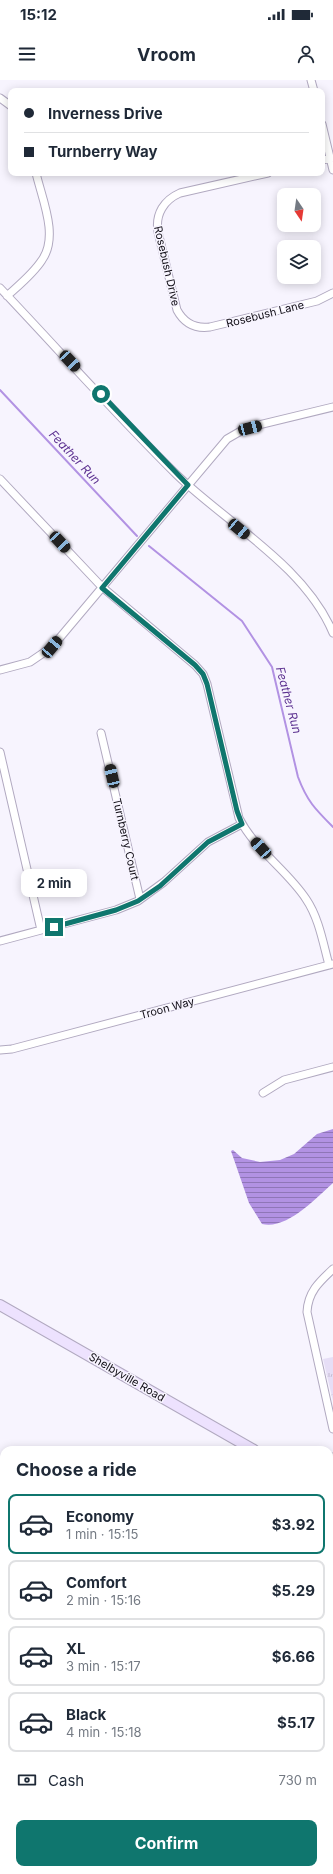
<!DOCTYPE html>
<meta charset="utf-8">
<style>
body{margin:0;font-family:Inter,sans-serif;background:#f6f6f7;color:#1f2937;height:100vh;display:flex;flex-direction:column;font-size:15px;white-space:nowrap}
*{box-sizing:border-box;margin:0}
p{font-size:13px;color:#747a83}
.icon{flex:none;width:22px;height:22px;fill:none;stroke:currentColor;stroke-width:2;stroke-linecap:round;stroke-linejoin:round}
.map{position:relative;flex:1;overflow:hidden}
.drawer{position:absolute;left:0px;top:1366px;width:333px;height:428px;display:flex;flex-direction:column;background:#fff;border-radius:12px 12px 0 0;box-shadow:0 2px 10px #0003}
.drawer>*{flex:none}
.banner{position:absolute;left:8px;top:8px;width:317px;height:88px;border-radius:8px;box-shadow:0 2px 10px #0003;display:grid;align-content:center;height:88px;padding:0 16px;background:#fff}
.needle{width:26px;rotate:167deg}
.tools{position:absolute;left:277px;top:108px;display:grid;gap:8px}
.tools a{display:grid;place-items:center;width:44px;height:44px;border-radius:8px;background:#fff;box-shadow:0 2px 10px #0003;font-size:20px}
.end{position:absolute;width:18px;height:18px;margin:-9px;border:5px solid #0f766e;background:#fff;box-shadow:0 0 0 2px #fff}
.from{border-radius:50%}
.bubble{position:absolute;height:28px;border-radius:8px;background:#fff;box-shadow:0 2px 10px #0003;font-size:13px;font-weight:700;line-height:28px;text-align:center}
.car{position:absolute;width:12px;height:24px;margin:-12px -6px;border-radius:5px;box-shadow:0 0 3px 1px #0007;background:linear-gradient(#222 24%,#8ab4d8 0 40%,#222 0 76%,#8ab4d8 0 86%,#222 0)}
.banner b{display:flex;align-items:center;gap:14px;height:38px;font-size:15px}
.banner b+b{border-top:1px solid #e0e1e3}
.banner i{width:10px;height:10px;background:#1f2937}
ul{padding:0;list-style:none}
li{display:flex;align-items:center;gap:12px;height:60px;margin:0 8px 6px;padding:0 8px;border:2px solid #e0e1e3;border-radius:8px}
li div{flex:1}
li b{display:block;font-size:15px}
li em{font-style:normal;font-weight:700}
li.active{border-color:#0f766e}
li>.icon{width:36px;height:36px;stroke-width:1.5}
h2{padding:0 16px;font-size:18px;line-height:48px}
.pay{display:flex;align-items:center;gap:10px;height:44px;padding:0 16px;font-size:15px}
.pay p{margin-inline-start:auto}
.primary-button{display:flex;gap:8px;margin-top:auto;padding:8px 16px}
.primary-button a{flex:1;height:46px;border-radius:8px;background:#0f766e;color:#fff;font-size:16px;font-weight:700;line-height:46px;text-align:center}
.status{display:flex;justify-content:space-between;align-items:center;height:28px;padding:0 20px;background:#fff;direction:ltr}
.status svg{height:11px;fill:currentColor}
header{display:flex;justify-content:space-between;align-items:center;height:52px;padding:0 16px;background:#fff;font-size:18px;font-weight:700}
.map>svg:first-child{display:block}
</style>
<div class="status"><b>15:12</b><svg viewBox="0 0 49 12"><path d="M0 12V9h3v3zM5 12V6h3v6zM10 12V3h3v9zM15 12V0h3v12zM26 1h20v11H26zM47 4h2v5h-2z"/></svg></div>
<header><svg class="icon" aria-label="menu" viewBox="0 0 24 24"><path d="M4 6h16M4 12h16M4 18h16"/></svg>Vroom<svg class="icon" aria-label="person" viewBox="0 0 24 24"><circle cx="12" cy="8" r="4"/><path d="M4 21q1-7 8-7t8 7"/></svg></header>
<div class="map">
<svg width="333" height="1794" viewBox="0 0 333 1794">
<defs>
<pattern id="grass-tufts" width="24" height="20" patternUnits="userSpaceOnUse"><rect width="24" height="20" fill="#e6def6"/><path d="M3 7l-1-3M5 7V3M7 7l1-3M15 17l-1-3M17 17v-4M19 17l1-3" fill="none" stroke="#c4bdd2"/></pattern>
<pattern id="water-rules" width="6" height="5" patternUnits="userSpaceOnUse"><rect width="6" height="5" fill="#b292e3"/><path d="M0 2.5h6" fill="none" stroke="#8f76b7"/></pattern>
</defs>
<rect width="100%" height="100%" fill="#f7f4fe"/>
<path fill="url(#grass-tufts)" d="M333 1277V1321L323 1279Z"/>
<path fill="url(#water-rules)" d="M333 1049V1103C316 1118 287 1150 262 1144L249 1123 231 1071 233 1070 242 1078 260 1082 280 1080 294 1074 317 1054Z"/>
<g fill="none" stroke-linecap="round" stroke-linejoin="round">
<path stroke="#b292e3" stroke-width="2" d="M0 310 137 456
M149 466 242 541 272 587 298 697C307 721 315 729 333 747"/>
<g stroke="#b1a9c0" stroke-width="9">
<path id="minor" d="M311 0 314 11
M0 18 11 26
M322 44 333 90
M322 80 331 78
M268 93 180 113C164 120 155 134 158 152L177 230C184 243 195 249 210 247L317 221 333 213
M0 208C59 270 116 335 177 395 228 444 305 486 333 553
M7 216C19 205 33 194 42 180 59 156 42 119 36 93
M0 399 102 507 195 585 203 594 207 604 239 738C255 770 287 790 306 819 319 838 323 863 329 885
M0 590 30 582 52 567 227 359 246 348 333 327
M101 653 140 819
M0 672 41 850
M0 861 116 830 138 821 164 802 208 762 242 744
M0 970 12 969 333 884
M263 1013 284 1000 333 987
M333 1189C319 1202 308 1212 307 1232L333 1349
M329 1384 333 1377
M329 1409 333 1402
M329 1674 333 1673
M297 1794 333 1791"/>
</g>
<g stroke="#b1a9c0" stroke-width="10">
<path id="tertiary" d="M0 1630 4 1647
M37 1790 38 1794"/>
</g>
<g stroke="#b1a9c0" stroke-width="12">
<path id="secondary" d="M0 1225 254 1370
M329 1413 333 1415
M329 1602 333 1601
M0 1687 4 1686"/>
</g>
<use href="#minor" stroke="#fff" stroke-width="7"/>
<use href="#tertiary" stroke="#fff" stroke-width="8"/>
<use href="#secondary" stroke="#ede2fe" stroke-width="10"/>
</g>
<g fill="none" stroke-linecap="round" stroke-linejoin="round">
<path stroke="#0f766e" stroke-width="5" d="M54 847 116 830 138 821 160 806 208 762 242 744 237 731 207 604 203 594 195 585 102 508 188 405 101 314"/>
</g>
<g text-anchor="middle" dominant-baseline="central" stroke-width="3" stroke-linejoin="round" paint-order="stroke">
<g font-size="11" fill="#100d15" stroke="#f7f4fe">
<text transform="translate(167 186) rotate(77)">Rosebush Drive</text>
<text transform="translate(265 234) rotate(-14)">Rosebush Lane</text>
<text transform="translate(126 759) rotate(77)">Turnberry Court</text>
<text transform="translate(167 928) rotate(-15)">Troon Way</text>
<text transform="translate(127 1297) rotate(30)">Shelbyville Road</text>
</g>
<g font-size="12" font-style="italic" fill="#5d3291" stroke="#f7f4fe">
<text transform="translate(75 377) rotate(47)">Feather Run</text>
<text transform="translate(289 620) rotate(75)">Feather Run</text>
</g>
</g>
</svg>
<div class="tools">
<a><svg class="needle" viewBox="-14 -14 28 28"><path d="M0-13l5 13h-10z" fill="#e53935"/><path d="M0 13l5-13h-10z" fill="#747a83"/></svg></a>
<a><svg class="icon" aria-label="layers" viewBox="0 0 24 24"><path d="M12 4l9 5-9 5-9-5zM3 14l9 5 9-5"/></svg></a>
</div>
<i class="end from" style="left:101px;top:314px"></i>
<i class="end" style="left:54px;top:847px"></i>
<div class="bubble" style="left:21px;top:789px;width:66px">2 min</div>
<i class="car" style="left:70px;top:281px;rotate:137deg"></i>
<i class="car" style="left:250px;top:348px;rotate:75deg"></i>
<i class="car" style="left:239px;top:449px;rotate:130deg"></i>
<i class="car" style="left:60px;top:462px;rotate:137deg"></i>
<i class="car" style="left:52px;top:567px;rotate:40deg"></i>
<i class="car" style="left:112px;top:696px;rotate:347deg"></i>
<i class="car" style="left:261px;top:768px;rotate:318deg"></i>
<div class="banner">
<b><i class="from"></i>Inverness Drive</b>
<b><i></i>Turnberry Way</b>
</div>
<section class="drawer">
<h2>Choose a ride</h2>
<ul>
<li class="active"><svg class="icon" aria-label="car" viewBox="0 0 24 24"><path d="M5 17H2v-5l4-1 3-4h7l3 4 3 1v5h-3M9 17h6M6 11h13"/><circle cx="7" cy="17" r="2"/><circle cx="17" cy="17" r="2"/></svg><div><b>Economy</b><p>1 min · 15:15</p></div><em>$3.92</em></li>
<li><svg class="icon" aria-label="car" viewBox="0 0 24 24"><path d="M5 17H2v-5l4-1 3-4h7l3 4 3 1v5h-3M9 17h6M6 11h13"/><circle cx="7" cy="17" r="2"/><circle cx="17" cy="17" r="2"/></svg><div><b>Comfort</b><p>2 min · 15:16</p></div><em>$5.29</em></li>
<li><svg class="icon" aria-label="car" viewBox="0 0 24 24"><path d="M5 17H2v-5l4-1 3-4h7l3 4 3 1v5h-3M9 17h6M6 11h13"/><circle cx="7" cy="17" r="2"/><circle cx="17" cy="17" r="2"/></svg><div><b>XL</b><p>3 min · 15:17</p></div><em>$6.66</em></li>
<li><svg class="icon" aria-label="car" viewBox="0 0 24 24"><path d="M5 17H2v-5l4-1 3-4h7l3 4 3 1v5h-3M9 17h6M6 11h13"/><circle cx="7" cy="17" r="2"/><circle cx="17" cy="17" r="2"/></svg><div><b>Black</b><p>4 min · 15:18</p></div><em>$5.17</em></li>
</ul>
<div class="pay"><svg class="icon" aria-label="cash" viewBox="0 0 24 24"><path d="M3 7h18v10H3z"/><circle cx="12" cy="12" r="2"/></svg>Cash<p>730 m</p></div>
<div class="primary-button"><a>Confirm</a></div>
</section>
</div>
